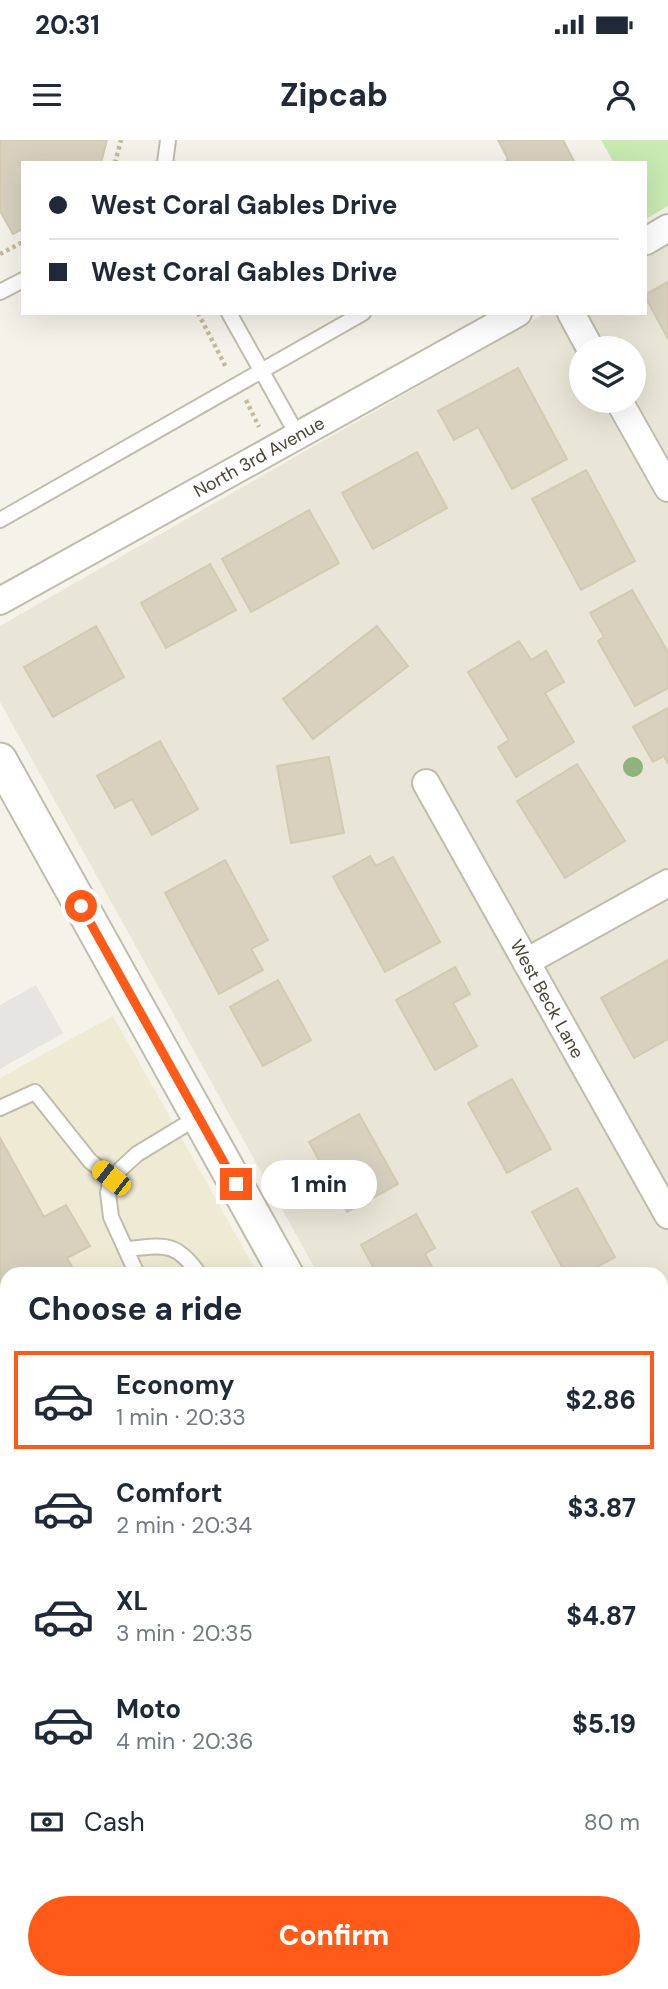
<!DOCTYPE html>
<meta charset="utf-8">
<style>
body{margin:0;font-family:"DM Sans",sans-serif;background:#f2f2f3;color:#1f2937;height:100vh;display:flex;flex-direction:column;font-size:26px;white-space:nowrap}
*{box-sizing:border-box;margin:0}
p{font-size:23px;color:#747a83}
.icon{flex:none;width:38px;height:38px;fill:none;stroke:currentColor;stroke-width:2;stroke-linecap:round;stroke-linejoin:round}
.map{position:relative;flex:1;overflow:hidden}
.side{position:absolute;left:0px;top:1127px;width:668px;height:723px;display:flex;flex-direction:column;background:#fff;border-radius:21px 21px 0 0;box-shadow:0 7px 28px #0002}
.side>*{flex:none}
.guide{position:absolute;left:21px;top:21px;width:626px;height:154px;border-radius:0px;box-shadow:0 7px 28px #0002;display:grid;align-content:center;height:154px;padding:0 28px;background:#fff}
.fabs{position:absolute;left:569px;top:196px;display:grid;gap:14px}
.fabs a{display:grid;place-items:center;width:77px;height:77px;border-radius:50%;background:#fff;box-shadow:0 7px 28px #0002;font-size:35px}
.end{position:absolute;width:32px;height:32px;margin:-16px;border:9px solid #ff5a17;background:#fff;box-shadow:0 0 0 4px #fff}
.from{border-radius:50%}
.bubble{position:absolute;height:49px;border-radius:24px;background:#fff;box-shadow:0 7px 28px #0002;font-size:23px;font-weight:800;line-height:49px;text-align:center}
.car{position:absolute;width:21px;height:42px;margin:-21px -10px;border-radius:9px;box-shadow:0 0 5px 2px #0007;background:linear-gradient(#f5c518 24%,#345 0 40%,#f5c518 0 76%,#345 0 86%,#f5c518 0)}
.guide b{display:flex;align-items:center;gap:24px;height:66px;font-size:26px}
.guide b+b{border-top:2px solid #e0e1e3}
.guide i{width:18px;height:18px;background:#1f2937}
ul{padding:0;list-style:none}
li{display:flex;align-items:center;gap:21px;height:98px;margin:0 14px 10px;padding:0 14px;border:4px solid transparent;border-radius:0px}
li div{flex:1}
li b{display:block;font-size:26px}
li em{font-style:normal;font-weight:800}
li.on{border-color:#ff5a17}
li>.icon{width:63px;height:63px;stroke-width:1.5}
h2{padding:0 28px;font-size:32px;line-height:84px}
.pay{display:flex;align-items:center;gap:18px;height:77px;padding:0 28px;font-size:26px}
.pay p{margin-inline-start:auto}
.button{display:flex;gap:14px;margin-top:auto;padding:14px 28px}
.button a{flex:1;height:80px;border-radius:42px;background:#ff5a17;color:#fff;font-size:28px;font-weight:800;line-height:80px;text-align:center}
.status{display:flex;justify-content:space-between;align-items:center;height:49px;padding:0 35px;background:#fff;direction:ltr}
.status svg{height:19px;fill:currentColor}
header{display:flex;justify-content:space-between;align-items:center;height:91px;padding:0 28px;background:#fff;font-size:32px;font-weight:800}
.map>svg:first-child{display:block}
</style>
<div class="status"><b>20:31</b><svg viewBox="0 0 49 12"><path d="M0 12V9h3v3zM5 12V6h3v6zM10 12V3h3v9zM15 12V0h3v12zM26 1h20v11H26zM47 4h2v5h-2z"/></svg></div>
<header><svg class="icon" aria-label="menu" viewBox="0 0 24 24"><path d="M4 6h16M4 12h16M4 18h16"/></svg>Zipcab<svg class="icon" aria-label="person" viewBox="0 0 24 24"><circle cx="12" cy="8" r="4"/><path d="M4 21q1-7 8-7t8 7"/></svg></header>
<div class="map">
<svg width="668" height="1849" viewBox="0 0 668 1849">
<rect width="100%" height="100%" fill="#f5f3e9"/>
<path fill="#e9e6d7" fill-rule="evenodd" d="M668 104V1766L662 1754V1134H318L0 562V486L546 173H646V116ZM581 208H634V261H581Z"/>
<path fill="#eeead3" d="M113 876 258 1134H7V1843H656L659 1849H0V938Z"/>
<path fill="#c9eab2" d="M601 0H668V66L646 79V23H614Z
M0 1776 7 1788V1843H38L42 1849H0Z"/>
<path fill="#e6e5e1" d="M36 845 63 893 0 929V865Z"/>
<path fill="#d7d1be" stroke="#d2cab1" stroke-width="2" d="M0 0H107L101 23H23V89L13 94 0 71Z
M498 0H563L575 23H504L508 19Z
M668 142V199L646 158V154Z
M518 228 567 319 512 349 478 287 454 300 438 271Z
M417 312 447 368 373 409 342 353Z
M586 330 635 421 581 450 532 359Z
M309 370 339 423 251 472 222 419Z
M210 424 236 470 166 508 141 463Z
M632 450 668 512V548L635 566 598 501 604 497 590 473Z
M96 486 124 537 53 577 24 527Z
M377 486 408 526 313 599 283 559Z
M519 501 531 520 546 511 564 542 545 553 574 602 516 637 498 607 509 600 468 532Z
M668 568V624L664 616 653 622 633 587Z
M160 601 198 669 152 695 132 659 115 668 97 636Z
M329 617 344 693 291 703 277 626Z
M577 624 625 701 565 738 517 661Z
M370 716 376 726 393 717 440 802 385 832 333 737Z
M225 720 268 800 251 809 263 830 219 854 165 753Z
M668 820V899L634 918 601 858Z
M455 827 470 854 453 863 477 906 435 930 396 860Z
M278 840 311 900 263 926 230 867Z
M512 939 551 1009 507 1033 468 963Z
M359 974 398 1044 347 1072 309 1002Z
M0 998 44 1077 66 1065 90 1106 67 1118 76 1134H7V1264L0 1267Z
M577 1048 615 1117 584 1134H566L532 1072Z
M416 1074 435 1108 425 1114 436 1134H377L361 1105Z
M662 1197 668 1209V1238L662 1241Z
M668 1285V1317L662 1305V1288Z
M2 1500 7 1512V1588L0 1591Z
M662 1505 668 1517V1521L662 1525Z"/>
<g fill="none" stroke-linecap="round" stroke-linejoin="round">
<g stroke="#c1bdac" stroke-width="18">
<path id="service" d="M165 23 168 0
M0 152 23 140
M229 173 298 296
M0 380 363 173
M0 968 35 952 90 1021 111 1038
M126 1109C164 1106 175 1100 199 1134
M137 1134 111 1077 108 1053 111 1038 137 1014 198 977
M342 1843 346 1849
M426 1843 429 1849
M495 1849 506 1843"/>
</g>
<g stroke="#c1bdac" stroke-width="30">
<path id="minor" d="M646 101 668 88
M571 173 590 208
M619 261 668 348
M0 461 518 173
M426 643 668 1075
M526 822 668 743
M662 1584 668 1581"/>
</g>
<g stroke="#c1bdac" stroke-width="37">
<path id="tertiary" d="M0 620 286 1134
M662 1806 668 1817"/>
</g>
<path stroke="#c3bb9c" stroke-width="4.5" stroke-dasharray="3.5 3.5" stroke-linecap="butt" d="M115 23 121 0
M0 114 23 102
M198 173 227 229
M246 260 259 287
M0 1404 7 1409
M309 1843 312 1849"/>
<use href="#service" stroke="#fff" stroke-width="14"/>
<use href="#minor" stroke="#fff" stroke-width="26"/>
<use href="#tertiary" stroke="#fff" stroke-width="33"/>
</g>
<circle fill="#90b27f" cx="633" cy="627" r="10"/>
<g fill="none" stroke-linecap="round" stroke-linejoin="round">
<path stroke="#ff5a17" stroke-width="9" d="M81 766 236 1044"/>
</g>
<g text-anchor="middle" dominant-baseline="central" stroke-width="5" stroke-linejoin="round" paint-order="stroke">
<g font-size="18" fill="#494537" stroke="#fff">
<text transform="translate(259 317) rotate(-29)">North 3rd Avenue</text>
<text transform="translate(547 859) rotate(61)">West Beck Lane</text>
</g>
</g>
</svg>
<div class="fabs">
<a><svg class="icon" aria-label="layers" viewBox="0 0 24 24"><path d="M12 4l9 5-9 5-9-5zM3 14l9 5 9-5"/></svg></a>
</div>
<i class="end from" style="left:81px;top:766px"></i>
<i class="end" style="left:236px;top:1044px"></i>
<div class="bubble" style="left:261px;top:1020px;width:116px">1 min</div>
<i class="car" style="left:111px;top:1038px;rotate:308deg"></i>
<div class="guide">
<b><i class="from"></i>West Coral Gables Drive</b>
<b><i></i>West Coral Gables Drive</b>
</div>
<section class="side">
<h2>Choose a ride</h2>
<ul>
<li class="on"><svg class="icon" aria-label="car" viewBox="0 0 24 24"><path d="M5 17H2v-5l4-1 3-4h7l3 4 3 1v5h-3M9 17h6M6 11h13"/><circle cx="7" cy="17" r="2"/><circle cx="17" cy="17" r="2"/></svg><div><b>Economy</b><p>1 min · 20:33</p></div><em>$2.86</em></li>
<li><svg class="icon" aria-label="car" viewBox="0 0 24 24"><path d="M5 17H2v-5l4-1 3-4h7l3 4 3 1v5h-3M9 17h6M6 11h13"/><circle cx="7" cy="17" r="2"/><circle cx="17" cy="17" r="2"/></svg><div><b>Comfort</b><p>2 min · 20:34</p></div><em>$3.87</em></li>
<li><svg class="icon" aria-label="car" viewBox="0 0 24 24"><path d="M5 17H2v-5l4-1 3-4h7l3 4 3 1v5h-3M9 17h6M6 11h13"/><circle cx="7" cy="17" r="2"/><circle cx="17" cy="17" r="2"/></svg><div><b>XL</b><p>3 min · 20:35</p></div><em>$4.87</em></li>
<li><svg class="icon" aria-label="car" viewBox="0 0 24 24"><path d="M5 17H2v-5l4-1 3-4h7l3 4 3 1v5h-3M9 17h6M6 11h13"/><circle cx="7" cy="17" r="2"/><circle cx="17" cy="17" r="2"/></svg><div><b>Moto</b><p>4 min · 20:36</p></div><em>$5.19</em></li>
</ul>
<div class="pay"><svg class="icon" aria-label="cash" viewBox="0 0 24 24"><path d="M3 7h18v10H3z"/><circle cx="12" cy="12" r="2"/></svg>Cash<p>80 m</p></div>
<div class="button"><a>Confirm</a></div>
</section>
</div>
